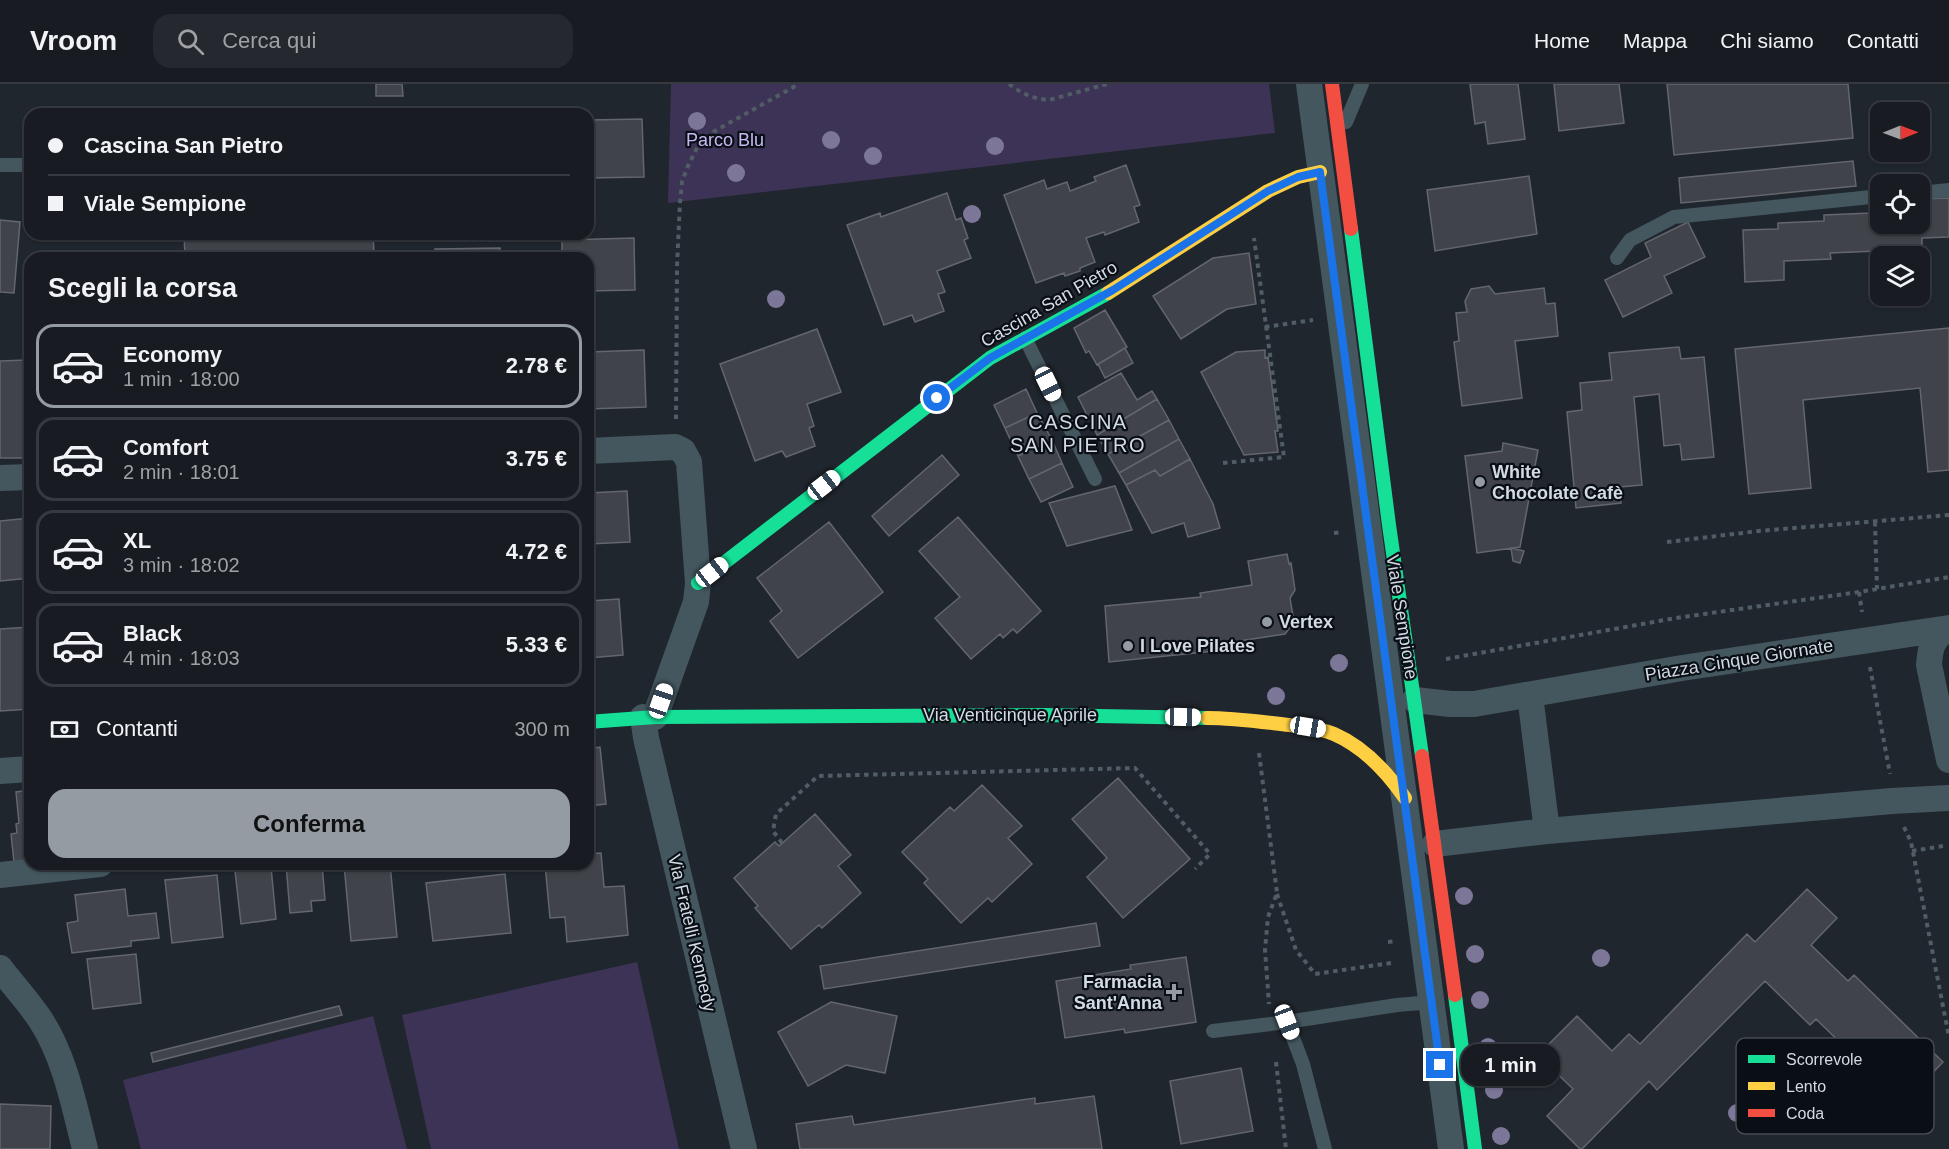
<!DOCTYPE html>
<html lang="it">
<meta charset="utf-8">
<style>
body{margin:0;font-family:Helvetica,sans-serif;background:#25292f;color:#f1f3f6;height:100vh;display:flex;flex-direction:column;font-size:22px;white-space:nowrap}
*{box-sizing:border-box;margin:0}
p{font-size:20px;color:#9fa1a5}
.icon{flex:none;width:33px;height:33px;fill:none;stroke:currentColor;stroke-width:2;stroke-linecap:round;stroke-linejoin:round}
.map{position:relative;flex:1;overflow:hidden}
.details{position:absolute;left:24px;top:168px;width:570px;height:618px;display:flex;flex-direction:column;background:#181c22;border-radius:18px;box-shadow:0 2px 4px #0004,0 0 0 2px #363a40}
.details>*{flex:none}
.top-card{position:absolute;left:24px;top:24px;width:570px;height:132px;border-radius:18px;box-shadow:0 2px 4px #0004,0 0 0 2px #363a40;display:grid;align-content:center;height:132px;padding:0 24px;background:#181c22}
.needle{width:39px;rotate:89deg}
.buttons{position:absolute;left:1870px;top:18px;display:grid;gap:12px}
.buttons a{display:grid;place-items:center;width:60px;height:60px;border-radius:12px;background:#181c22;box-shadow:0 2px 4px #0004,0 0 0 2px #363a40;font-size:30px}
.end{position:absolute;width:27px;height:27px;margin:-14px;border:8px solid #1a73e8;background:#fff;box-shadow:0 0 0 3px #fff}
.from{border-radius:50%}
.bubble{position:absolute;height:42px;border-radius:18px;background:#181c22;box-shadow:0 2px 4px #0004,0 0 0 2px #363a40;font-size:20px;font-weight:800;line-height:42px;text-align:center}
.car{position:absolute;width:18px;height:36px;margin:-18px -9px;border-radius:8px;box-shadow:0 0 4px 2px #0007;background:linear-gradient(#fff 24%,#345 0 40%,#fff 0 76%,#345 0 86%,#fff 0)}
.top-card b{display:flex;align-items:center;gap:21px;height:57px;font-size:22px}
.top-card b+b{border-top:2px solid #363a40}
.top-card i{width:15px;height:15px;background:#f1f3f6}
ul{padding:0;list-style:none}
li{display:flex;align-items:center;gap:18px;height:84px;margin:0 12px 9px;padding:0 12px;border:3px solid #363a40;border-radius:18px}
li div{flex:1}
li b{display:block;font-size:22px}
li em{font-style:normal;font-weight:800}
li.active{border-color:#949ba3}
li>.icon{width:54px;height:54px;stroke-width:1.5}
h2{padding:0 24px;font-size:27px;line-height:72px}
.pay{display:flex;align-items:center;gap:15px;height:66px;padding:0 24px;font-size:22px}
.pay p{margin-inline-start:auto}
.action{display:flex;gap:12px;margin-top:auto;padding:12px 24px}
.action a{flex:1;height:69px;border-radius:18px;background:#949ba3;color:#111;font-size:24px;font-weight:800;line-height:69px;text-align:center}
header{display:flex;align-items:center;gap:36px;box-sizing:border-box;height:84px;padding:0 30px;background:#181c22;border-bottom:2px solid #363a40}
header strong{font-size:28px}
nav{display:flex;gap:33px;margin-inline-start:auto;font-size:21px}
.search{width:420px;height:54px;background:#25292f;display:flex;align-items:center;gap:15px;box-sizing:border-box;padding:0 21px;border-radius:18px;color:#9fa1a5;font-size:22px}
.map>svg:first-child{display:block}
</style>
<header>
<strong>Vroom</strong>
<div class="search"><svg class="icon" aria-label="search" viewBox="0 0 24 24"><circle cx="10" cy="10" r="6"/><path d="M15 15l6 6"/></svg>Cerca qui</div>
<nav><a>Home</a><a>Mappa</a><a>Chi siamo</a><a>Contatti</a></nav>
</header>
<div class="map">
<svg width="1949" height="1065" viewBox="0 0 1949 1065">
<rect width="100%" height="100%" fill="#20262d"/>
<path fill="#3d3356" d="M671 0H1269L1275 49 668 119Z
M637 878 679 1065H431L402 931Z
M373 932 407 1065H141L123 996Z"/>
<path fill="#40444a" stroke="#63666d" stroke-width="1.5" d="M376 0H402L403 12H376Z
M1470 0H1518L1525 55 1488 60 1485 38 1475 40Z
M1554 0H1619L1624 39 1559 47Z
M1667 0H1848L1853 54 1674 71Z
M642 35 644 93 588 94V36Z
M1853 77 1856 102 1681 119 1679 94Z
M1126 81 1140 121 1134 123 1139 138 1105 151 1104 148 1086 154 1095 178 1080 184V187L1065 192 1064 189 1036 199 1004 111 1044 96 1047 105 1067 98 1070 107 1096 97 1094 93Z
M1529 92 1537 150 1435 167 1427 106Z
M947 109 956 136 961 134 968 154 964 156 971 174 937 187 945 208 938 210 944 227 915 238 912 231 884 241 847 141 880 129 881 133Z
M1949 114V153L1922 154V161L1876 162 1877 167 1830 169 1831 175 1784 177V196L1745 198 1743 146 1778 145V139L1824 137V131L1871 129V123L1881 122V140H1920V115Z
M0 136 20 138 14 209 0 208Z
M1688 138 1705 173 1664 192 1672 209 1623 233 1605 196 1651 173 1645 159Z
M184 150H373L374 169 185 173Z
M634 154 635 206 588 207V174H562V156Z
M500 164V174H435V165Z
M1249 169 1256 220 1227 225 1181 255 1153 212 1213 174Z
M1489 202 1495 210 1544 204 1546 220 1555 219 1558 252 1515 257 1522 314 1462 322 1454 258 1459 257 1456 229 1467 228 1465 217 1471 205Z
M1105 226 1127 263 1097 281 1089 267 1086 269 1074 244Z
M1949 244V386L1928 388 1920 304 1803 316 1811 404 1749 410 1735 265Z
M817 245 841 308 807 320 814 342 809 344 815 362 786 373 782 367 755 377 720 280Z
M1679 263 1681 275 1704 273 1714 373 1682 376 1680 360 1664 362 1659 310 1634 313 1642 401 1619 403 1621 419 1576 424 1567 328 1582 326 1580 299 1612 296 1609 269Z
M1125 264 1133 279 1105 294 1098 280Z
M644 266 646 323 588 325V268Z
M1265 266V274L1268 273 1278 347H1275L1278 368 1244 371 1201 288 1236 268Z
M26 276 29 374H0V277Z
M1121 289 1137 316 1152 307 1157 315 1097 351 1078 313Z
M1026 305 1037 329 1005 344 994 321Z
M1157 315 1169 336 1108 370 1097 351Z
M1037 329 1052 356 1018 372 1005 344Z
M1169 336 1179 355 1119 389 1108 370Z
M1179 355 1190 375 1160 392 1155 386 1126 401 1119 389Z
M1052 356 1062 379 1029 395 1018 372Z
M1503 359 1538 366 1520 463 1477 469 1465 372 1502 367Z
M942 371 959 391 889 452 872 432Z
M1190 375 1213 420 1220 444 1188 453 1184 439 1152 449 1126 401 1155 386 1160 392Z
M1062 379 1073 403 1041 418 1029 395Z
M1115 402 1132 446 1067 462 1049 419Z
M627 407 630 458 588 460V409Z
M958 433 1041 527 1017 549 1013 545 1003 554 1000 550 971 575 935 534 960 513 919 467Z
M30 434V494L0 497V437Z
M829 438 883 508 798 574 770 537 782 527 757 494Z
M1511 464 1524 467 1520 479 1513 477Z
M1287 470 1289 480 1291 479 1295 506 1290 514 1294 538 1285 550 1213 561 1214 567 1109 578 1105 522 1201 513 1200 509 1252 501 1248 477Z
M619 515 623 571 588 574V517Z
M29 543 30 625 0 627V545Z
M600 663 606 720 588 722V665Z
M1118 694 1190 775 1123 834 1087 793 1107 774 1072 735Z
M982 701 1022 742 1008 754 1032 780 992 818 988 814 961 839 924 799 928 795 902 768 950 723 954 727Z
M30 706V776L14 778 11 750 17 749 16 740 19 739 16 708Z
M815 730 851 771 838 782 861 809 822 844 819 841 791 865 755 824 758 822 734 794 775 758 779 762Z
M601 769 604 803 624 802 628 851 567 858 565 833 550 834 545 780H588V770Z
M286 780H322L325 816 311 817 312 827 290 829Z
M344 780H390L397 853 351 857Z
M271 783 276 835 241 840 235 787Z
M505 790 511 849 433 857 426 799Z
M217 791 223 853 172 859 165 796Z
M125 805 128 832 156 829 159 854 131 857V862L72 869 67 839 78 837 75 811Z
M1807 805 1837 834 1811 861 1848 897 1854 891 1943 978 1903 1020 1816 935 1810 941 1765 897 1657 1006 1649 997 1582 1065H1580L1547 1032 1573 1005 1538 971 1577 932 1612 967 1629 950 1640 960 1747 850 1755 858Z
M1096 839 1100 862 824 905 820 882Z
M136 870 141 919 93 925 87 875Z
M1186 873 1196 938 1125 949 1124 945 1065 954 1056 897 1131 885 1130 881Z
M831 918 897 932 885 989 846 981 808 1002 778 948Z
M339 922 342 931 153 978 151 969Z
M1241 984 1253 1047 1181 1060 1170 997Z
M1094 1012 1102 1065H800L796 1040 852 1032 854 1041 1035 1014V1020Z
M0 1020 51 1022 50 1065H0Z"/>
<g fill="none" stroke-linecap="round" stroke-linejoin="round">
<path stroke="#505d64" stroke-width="4" stroke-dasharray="4.5 4.5" stroke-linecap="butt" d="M1009 0C1021 9 1033 15 1049 16L1107 0
M1265 243 1313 236
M676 335 677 182 680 118 682 98 687 84 698 62 713 48 799 0
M1223 379 1284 373 1254 154
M1875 438 1877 505
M1334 449 1342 448
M1667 458 1759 447 1949 431
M1859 508 1862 528
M1446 575 1676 534 1859 508 1949 493
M1870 583 1890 690
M1259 669 1277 809 1268 833 1265 866 1269 920
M1904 743 1911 758 1949 953
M782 759 773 747 776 730 818 692 1135 684 1210 770 1195 785
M1912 767 1943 762
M1277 810 1296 866 1315 890 1391 879
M1388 858 1397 857
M1276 978 1286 1065"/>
<path stroke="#44575f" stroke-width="14" d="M1346 38 1362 0
M0 81H30
M1920 109 1949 106
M1617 174 1630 156 1674 133 1881 112
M1025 254 1095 395
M1287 938 1397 921 1432 918
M1213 947 1287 938 1303 980 1325 1065"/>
<path stroke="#44575f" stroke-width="26" d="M1309 0 1451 1065
M588 367 675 363 683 367 689 378 698 499 696 518 655 633
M0 394 30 393
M1949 544C1933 553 1930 563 1929 581L1949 676
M1530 611 1547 747
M1415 616 1450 620H1474L1682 584 1949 544
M643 633 646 654 744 1065
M0 687 30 685
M1435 760 1547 747 1892 717 1949 714
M0 791 100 780
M0 884C13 901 28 917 40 935 65 973 74 1021 85 1065"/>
<path stroke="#16e098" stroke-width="14" d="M1351 145 1389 441 1422 672
M698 499 990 274 1108 209
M588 638 655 633 1044 631 1207 634
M1455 911 1475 1065"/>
<path stroke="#ffcf43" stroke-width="14" d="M1108 209 1268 107 1298 93 1320 88
M1207 634C1234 634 1262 638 1289 641 1304 643 1320 644 1334 650 1364 663 1387 688 1405 714"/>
<path stroke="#f24e42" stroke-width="14" d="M1332 0 1351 145
M1422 672 1455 911"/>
</g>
<g fill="#7c7699">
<circle cx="697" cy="37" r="9"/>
<circle cx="831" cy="56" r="9"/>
<circle cx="995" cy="62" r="9"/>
<circle cx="873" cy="72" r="9"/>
<circle cx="736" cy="89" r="9"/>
<circle cx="972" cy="130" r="9"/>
<circle cx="776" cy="215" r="9"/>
<circle cx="1339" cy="579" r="9"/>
<circle cx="1276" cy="612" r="9"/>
<circle cx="1464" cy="812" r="9"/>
<circle cx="1475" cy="870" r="9"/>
<circle cx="1601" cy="874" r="9"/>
<circle cx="1480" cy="916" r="9"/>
<circle cx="1488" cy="963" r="9"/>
<circle cx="1494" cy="1006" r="9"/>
<circle cx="1737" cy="1029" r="9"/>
<circle cx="1501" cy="1052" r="9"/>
</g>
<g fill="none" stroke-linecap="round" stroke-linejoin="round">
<path stroke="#1a73e8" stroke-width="8" d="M937 314 990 274 1113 206 1268 107 1298 93 1320 88 1440 981"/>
</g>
<g fill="#949ba3" stroke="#090f15" stroke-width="2">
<circle cx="1480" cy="398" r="6"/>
<circle cx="1267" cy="538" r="6"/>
<circle cx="1128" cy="562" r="6"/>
<path d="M1171 899h6v6h6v6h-6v6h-6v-6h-6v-6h6z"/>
</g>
<g text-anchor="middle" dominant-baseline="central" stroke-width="4.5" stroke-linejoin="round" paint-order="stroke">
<g font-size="18" fill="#c7b7f2" stroke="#090f15">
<text x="725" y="56">Parco Blu</text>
</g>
<g font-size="18" fill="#d2dae3" stroke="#090f15">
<text transform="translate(1049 220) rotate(-30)">Cascina San Pietro</text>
<text transform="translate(1402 533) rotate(81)">Viale Sempione</text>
<text transform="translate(1739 576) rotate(-9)">Piazza Cinque Giornate</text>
<text x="1010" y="631">Via Venticinque Aprile</text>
<text transform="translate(692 849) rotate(77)">Via Fratelli Kennedy</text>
</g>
<g font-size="18" font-weight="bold" fill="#d2dae3" stroke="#090f15" text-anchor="start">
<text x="1492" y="388">White<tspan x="1492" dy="21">Chocolate Cafè</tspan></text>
<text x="1279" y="538">Vertex</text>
<text x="1140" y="562">I Love Pilates</text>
<text x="1162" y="898" text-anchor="end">Farmacia<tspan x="1162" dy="21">Sant'Anna</tspan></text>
</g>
<g font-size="20" letter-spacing="1.5" fill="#d2dae3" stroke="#090f15">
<text x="1078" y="338">CASCINA<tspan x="1078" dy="23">SAN PIETRO</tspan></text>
</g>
</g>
<rect x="1736" y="954" width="198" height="96" rx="9" fill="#090f15" stroke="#454c53" stroke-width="1.5"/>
<rect x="1748" y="971" width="27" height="8" fill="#16e098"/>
<rect x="1748" y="998" width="27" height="8" fill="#ffcf43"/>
<rect x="1748" y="1025" width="27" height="8" fill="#f24e42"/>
<g font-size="16" fill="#d2dae3">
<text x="1786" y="981">Scorrevole</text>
<text x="1786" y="1008">Lento</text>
<text x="1786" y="1035">Coda</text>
</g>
</svg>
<div class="buttons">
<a><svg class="needle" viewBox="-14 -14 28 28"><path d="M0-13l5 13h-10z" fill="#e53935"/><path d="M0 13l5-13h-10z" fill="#9fa1a5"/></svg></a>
<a><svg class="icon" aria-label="locate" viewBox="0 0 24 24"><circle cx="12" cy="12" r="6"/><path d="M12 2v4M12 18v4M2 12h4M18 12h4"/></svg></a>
<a><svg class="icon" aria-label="layers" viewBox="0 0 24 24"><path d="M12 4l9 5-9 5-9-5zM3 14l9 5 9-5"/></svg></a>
</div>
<i class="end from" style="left:937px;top:314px"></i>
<i class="end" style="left:1440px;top:981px"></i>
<div class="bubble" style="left:1461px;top:960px;width:99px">1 min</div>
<i class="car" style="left:1048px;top:300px;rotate:154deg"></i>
<i class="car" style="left:824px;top:401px;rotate:52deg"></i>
<i class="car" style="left:712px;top:488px;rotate:52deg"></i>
<i class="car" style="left:661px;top:617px;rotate:19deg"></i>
<i class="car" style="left:1183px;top:633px;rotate:91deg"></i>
<i class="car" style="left:1308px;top:643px;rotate:100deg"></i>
<i class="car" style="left:1287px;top:938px;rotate:159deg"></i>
<div class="top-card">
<b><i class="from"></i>Cascina San Pietro</b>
<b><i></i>Viale Sempione</b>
</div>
<section class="details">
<h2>Scegli la corsa</h2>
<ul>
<li class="active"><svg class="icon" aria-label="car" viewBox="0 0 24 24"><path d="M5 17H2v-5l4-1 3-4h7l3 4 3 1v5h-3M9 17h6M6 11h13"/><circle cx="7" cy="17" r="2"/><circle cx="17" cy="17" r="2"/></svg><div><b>Economy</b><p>1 min · 18:00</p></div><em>2.78 €</em></li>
<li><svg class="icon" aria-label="car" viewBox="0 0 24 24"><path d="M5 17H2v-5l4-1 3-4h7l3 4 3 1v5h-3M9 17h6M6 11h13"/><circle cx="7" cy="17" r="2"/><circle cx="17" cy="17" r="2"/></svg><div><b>Comfort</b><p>2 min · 18:01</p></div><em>3.75 €</em></li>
<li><svg class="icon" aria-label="car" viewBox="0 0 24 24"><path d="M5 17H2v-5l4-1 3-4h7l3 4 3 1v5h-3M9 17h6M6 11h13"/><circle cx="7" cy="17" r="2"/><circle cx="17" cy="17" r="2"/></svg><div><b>XL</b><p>3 min · 18:02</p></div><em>4.72 €</em></li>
<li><svg class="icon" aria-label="car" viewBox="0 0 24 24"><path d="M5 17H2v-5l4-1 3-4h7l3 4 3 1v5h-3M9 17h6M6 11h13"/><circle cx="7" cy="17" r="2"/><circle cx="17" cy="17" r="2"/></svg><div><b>Black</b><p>4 min · 18:03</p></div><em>5.33 €</em></li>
</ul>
<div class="pay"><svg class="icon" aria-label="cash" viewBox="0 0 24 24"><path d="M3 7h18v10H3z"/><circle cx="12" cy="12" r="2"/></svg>Contanti<p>300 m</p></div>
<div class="action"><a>Conferma</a></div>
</section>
</div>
